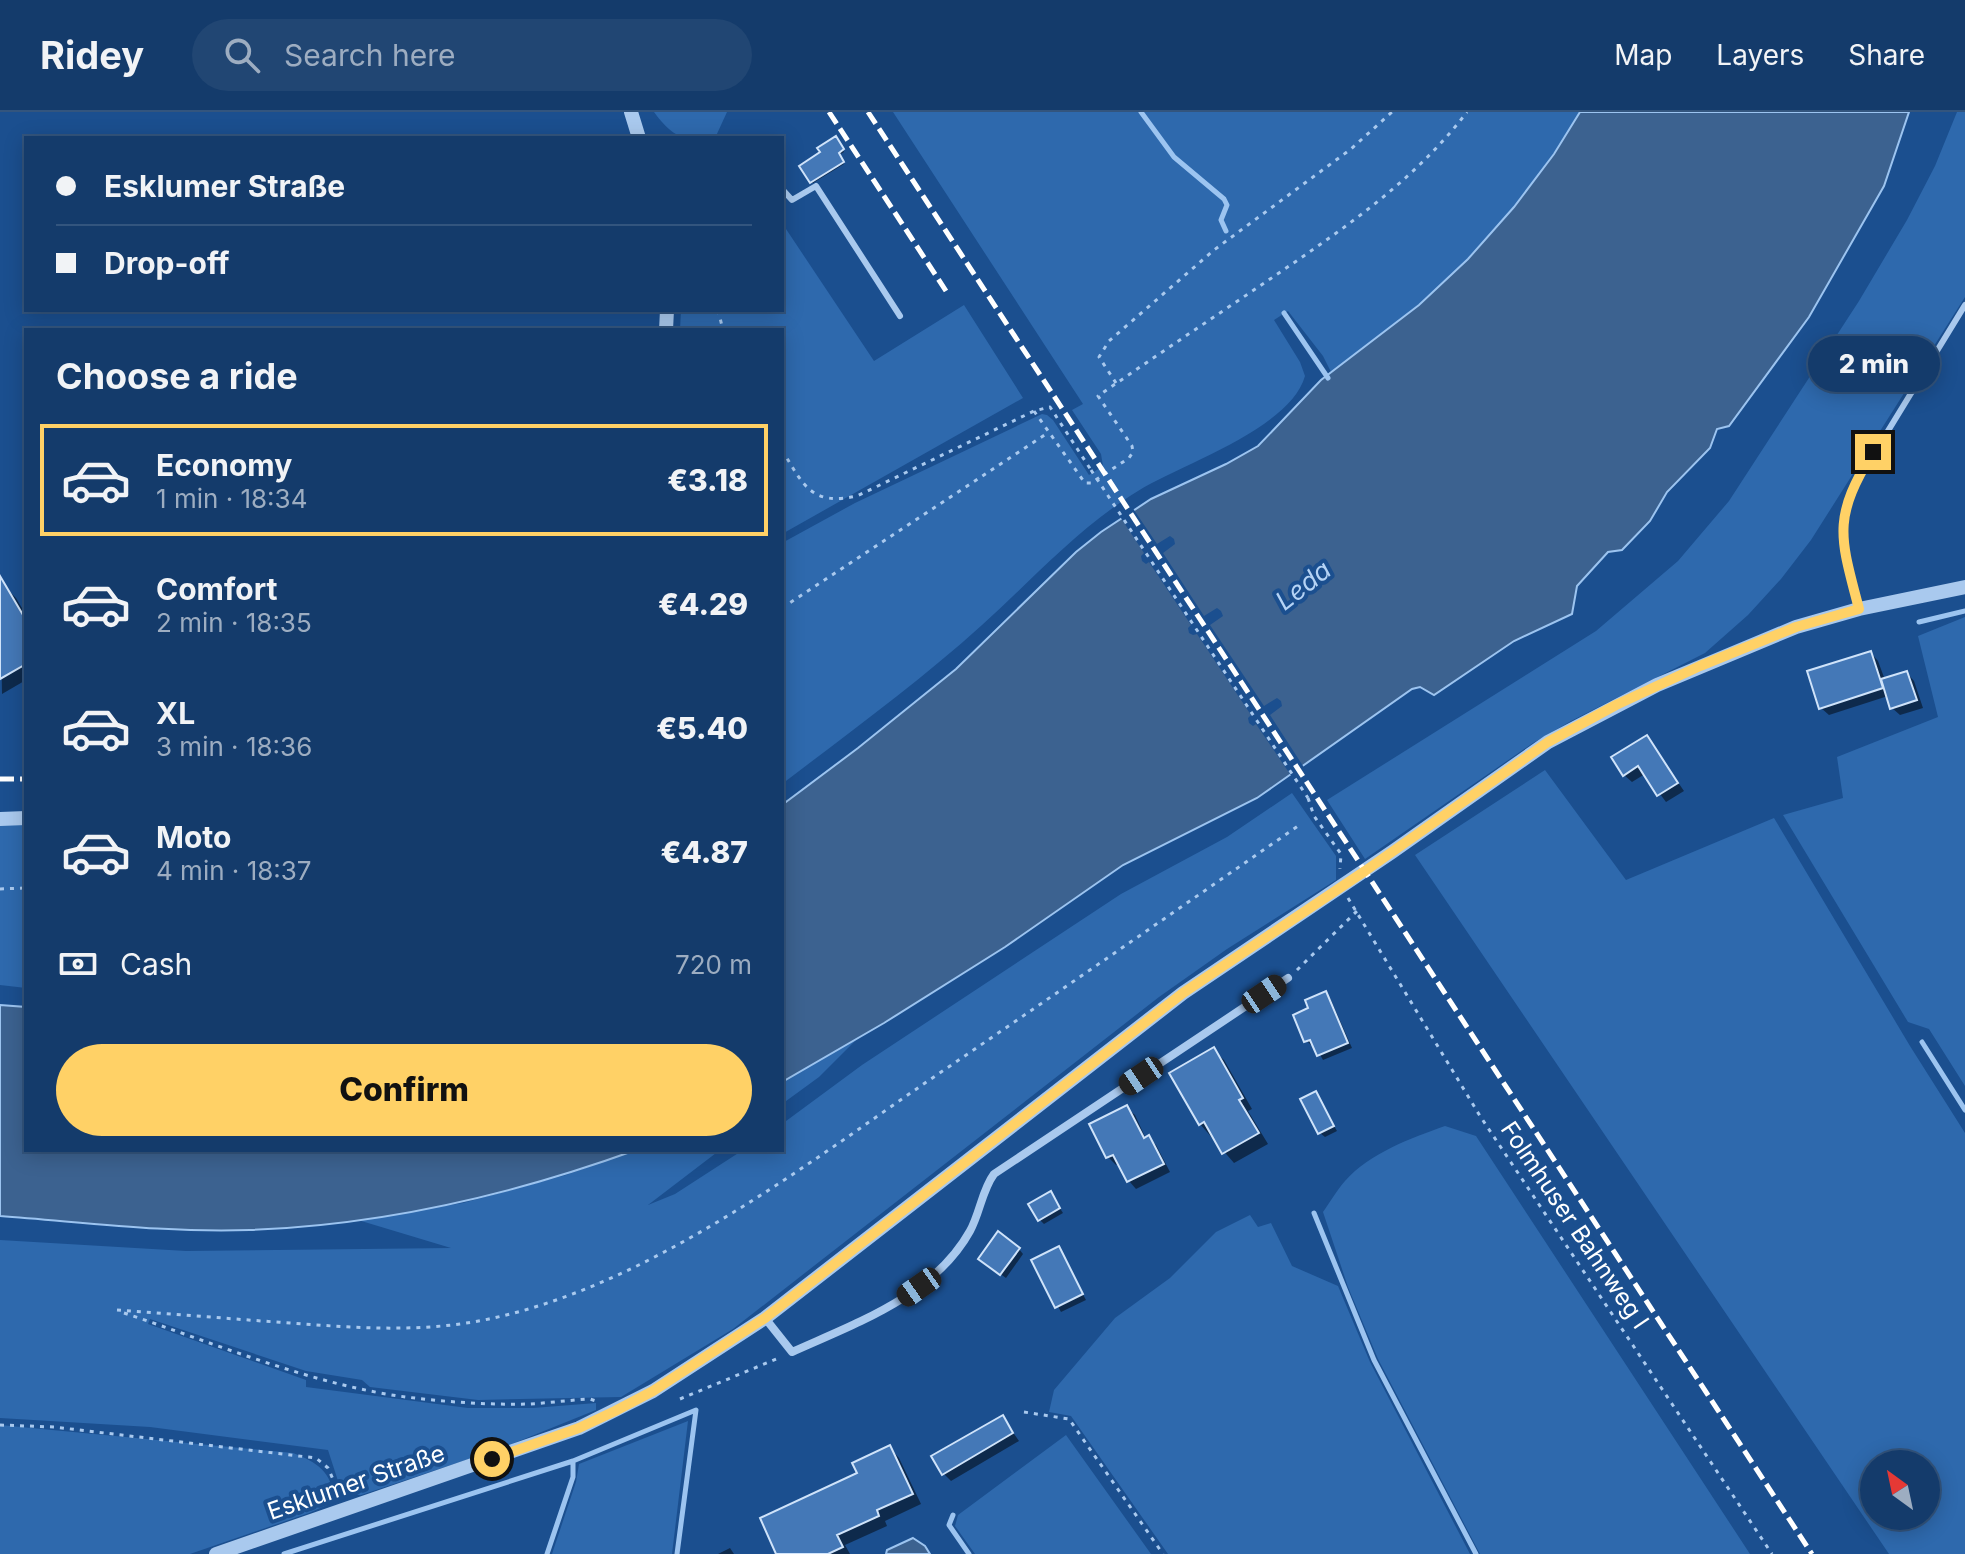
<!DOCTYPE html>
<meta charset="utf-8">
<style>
body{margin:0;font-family:Inter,sans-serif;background:#214673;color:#f1f3f6;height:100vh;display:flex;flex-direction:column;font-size:30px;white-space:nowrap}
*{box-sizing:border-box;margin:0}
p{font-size:26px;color:#9dadc1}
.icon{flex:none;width:44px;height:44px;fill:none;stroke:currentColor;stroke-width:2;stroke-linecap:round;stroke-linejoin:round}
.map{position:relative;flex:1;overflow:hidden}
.sheet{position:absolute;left:24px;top:216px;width:760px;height:824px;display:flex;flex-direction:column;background:#143b6b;border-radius:0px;box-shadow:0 4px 20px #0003,0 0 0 2px #33557e}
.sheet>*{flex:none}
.hud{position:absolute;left:24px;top:24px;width:760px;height:176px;border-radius:0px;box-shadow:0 4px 20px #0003,0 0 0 2px #33557e;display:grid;align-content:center;height:176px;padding:0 32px;background:#143b6b}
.needle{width:52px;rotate:327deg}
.controls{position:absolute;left:1860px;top:1338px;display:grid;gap:16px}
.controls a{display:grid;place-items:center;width:80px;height:80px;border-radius:50%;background:#143b6b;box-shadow:0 4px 20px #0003,0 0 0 2px #33557e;font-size:40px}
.end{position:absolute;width:36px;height:36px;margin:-18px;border:10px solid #ffd166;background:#111;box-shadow:0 0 0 4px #111}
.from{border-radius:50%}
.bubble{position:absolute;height:56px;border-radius:28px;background:#143b6b;box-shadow:0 4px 20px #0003,0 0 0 2px #33557e;font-size:26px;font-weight:800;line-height:56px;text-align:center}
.car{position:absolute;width:24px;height:48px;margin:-24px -12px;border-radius:10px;box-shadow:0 0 6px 2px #0007;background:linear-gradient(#222 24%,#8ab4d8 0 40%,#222 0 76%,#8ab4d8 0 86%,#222 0)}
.hud b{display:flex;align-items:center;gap:28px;height:76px;font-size:30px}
.hud b+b{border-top:2px solid #33557e}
.hud i{width:20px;height:20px;background:#f1f3f6}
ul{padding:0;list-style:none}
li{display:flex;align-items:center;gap:24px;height:112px;margin:0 16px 12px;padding:0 16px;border:4px solid transparent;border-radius:0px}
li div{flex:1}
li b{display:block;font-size:30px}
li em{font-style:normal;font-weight:800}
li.current{border-color:#ffd166}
li>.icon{width:72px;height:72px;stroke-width:1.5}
h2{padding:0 32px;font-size:36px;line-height:96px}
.pay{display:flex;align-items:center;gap:20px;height:88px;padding:0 32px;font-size:30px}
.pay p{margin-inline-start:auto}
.button{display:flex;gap:16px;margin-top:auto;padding:16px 32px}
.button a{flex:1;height:92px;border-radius:48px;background:#ffd166;color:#111;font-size:32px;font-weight:800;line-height:92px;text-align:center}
header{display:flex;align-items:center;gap:48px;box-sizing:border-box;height:112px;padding:0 40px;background:#143b6b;border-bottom:2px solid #33557e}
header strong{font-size:38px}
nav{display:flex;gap:44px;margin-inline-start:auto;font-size:28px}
.search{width:560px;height:72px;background:#214673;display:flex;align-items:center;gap:20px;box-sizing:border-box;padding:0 28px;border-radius:44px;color:#9dadc1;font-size:30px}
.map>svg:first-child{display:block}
</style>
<header>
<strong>Ridey</strong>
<div class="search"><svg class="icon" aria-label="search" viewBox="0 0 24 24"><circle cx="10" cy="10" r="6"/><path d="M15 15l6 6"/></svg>Search here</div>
<nav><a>Map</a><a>Layers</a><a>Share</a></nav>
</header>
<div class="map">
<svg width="1965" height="1442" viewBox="0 0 1965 1442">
<rect width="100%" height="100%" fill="#1b4f8f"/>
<path fill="#2e69ad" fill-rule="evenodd" d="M654 0H727L716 24C685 33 671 23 654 0Z
M893 0H1610L1341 280 1323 244 1288 199 1274 208 1300 250 1305 264C1290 317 1182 352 1138 379 1078 416 1034 466 982 513 919 570 850 620 782 672V431L855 391 1042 302 1047 303 1053 308 1089 363 1103 354 1101 342 1072 298 1083 292Z
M1957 0H1965V185L1811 428 1781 467 1748 503 1705 541 1571 609 1533 631 1365 747 1327 688 1596 519 1678 449 1729 389 1859 189 1907 108 1935 54Z
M782 111 874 249 964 193 1023 286 782 422V218H680L681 198H782Z
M1965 505V974L1929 917 1908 910 1783 703 1843 686 1837 645 1938 605 1918 524Z
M1545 658 1626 768 1774 706 1910 934 1965 1021V1442H1889L1415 743ZM1874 1352H1926V1404H1874Z
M1292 681 1336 744V768L1227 837 1159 885 733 1217 621 1285 478 1288 370 1275 362 1268 306 1259 150 1207 148 1212 306 1268V1275L468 1296H533L596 1291V1298L502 1336 361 1383H346L338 1369 328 1338 150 1315 0 1306V1128L186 1139 451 1136 358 1108 463 1091 566 1063 636 1038H720L648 1093 675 1082 743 1038H782V1012L862 953 1121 782 1227 725Z
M26 706V876L0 873V707Z
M859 925 819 965 782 992V970Z
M1445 1014 1476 1024 1750 1442H1480L1378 1247 1348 1175 1323 1100C1330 1090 1337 1078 1345 1069 1370 1041 1411 1026 1445 1014Z
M1250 1103 1258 1115 1271 1111 1292 1154 1338 1174 1370 1250 1470 1442H1168L1071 1304 1049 1300 1054 1278 1115 1206 1170 1166 1216 1120Z
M688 1309 672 1442H552L576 1370 579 1352Z
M0 1313 293 1341C317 1350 332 1360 334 1387L327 1393 309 1401 190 1442H0Z
M1066 1323 1151 1442H975L955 1414 958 1403Z"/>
<path fill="#3c6290" stroke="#9cc4f0" stroke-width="2" d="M1580 0H1909L1884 74 1809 205 1729 314 1717 317 1710 336 1667 380 1650 409 1622 438 1608 440 1577 474 1572 502 1514 529 1434 583 1420 575 1412 577 1257 686 1123 753 1005 835 884 911 782 970V693L858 636 956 557 1076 440 1101 420 1151 387 1226 352 1258 334 1321 268 1419 193 1468 147 1514 95 1554 42Z
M0 893 26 895V1038H636C512 1083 382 1113 250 1118 166 1121 83 1110 0 1104Z
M913 1426 925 1434 930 1442H886L887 1438Z"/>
<path fill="#1b4f8f" d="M1132 395 1157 432 1170 424 1174 427 1175 432 1163 441 1204 504 1217 496 1221 499 1223 504 1210 513 1264 594 1277 586 1281 589 1282 594 1270 603 1305 657 1292 665 1256 612 1253 614 1249 611 1248 606 1251 603 1197 522 1193 523 1189 521 1188 516 1191 513 1149 450 1146 452 1142 449 1141 444 1144 441 1119 403Z"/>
<path fill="#0007" d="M837 28 844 40 839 43 844 52 813 71 811 70Z
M5 475 16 486 26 503V568L2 582 0 478Z
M1871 541 1878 549 1885 568 1907 561 1914 569 1923 596 1900 603 1892 596 1888 584 1829 603 1821 596Z
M1647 625 1684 679 1666 690 1645 662 1632 670 1624 663Z
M1326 882 1330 886 1352 936 1323 948 1314 932 1311 933 1306 928Z
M1213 938 1224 948 1252 997 1248 999 1268 1032 1234 1051 1200 1012Z
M1315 982 1337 1019 1325 1025 1320 1021Z
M1127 996 1135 1003 1146 1027 1149 1026 1156 1033 1170 1060 1136 1077 1129 1069 1119 1051 1116 1053 1108 1045Z
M1050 1081 1063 1101 1044 1112 1039 1107Z
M1019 1137 1023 1142 1006 1166 985 1151Z
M1058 1137 1086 1188 1061 1200 1034 1149Z
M1002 1305 1019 1329 951 1369 943 1361Z
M890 1336 899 1346 921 1392 885 1409 887 1414 845 1433 850 1442H778Z
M730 1436 734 1442H718Z"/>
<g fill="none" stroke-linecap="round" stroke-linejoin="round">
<path stroke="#9cc4f0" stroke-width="5" d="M1141 0 1174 45 1224 87 1227 93 1221 108 1226 119
M1284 201 1328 266
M1919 510 1965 499
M1922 930 1965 998
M1314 1101 1374 1248 1476 1442
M953 1403 949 1413 969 1442
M284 1442 573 1349 696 1298 677 1442
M547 1442 573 1365V1349"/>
</g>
<path fill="#4478b7" stroke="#cfe3fa" stroke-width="2" d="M836 24 844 37 839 41 844 50 810 71 799 54 820 40 817 36Z
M0 464 26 508V552L0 567Z
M1871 539 1883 576 1819 597 1807 559Z
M1907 559 1917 588 1890 597 1881 567Z
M1647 623 1678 671 1657 684 1638 654 1623 664 1611 645Z
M1326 879 1348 931 1317 944 1310 928 1304 930 1293 903 1308 896 1305 888Z
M1214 935 1243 986 1239 988 1259 1021 1222 1042 1204 1010 1199 1013 1169 961Z
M1316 979 1334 1014 1318 1022 1300 987Z
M1127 993 1144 1026 1149 1023 1164 1052 1127 1070 1113 1043 1106 1046 1089 1012Z
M1051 1079 1060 1096 1038 1109 1028 1092Z
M998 1119 1020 1136 1000 1163 978 1147Z
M1059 1134 1083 1182 1055 1196 1031 1148Z
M1003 1303 1013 1321 942 1363 931 1344Z
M890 1333 913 1382 877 1398 879 1404 837 1423 843 1435 828 1442H776L760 1406 857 1361 852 1351Z"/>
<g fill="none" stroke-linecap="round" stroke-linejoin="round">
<path stroke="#a9c9ee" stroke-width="3" stroke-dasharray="4 6" stroke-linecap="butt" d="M718 198 723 218
M1116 271 1099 245 1109 229 1214 138 1351 37 1392 0
M1034 299 1085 371H1091L1129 346 1133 340 1132 334 1098 284C1157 243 1217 203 1276 163 1346 115 1415 68 1467 0
M782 338C804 374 811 394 857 384L1034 299 1050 295 1091 358
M782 496 1049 320
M1308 686 1314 704 1341 742 1340 757
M0 777 26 776
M1348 786 1480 1004 1772 1442
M1297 858 1357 799
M117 1198C174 1202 232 1207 290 1211 357 1216 422 1221 489 1207 645 1174 795 1061 925 971 1050 886 1174 800 1298 714
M124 1201C214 1231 313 1273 406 1285 446 1290 488 1293 529 1292 549 1291 569 1288 590 1287L599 1290
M680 1287 781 1245
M1024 1300 1069 1307 1163 1442
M0 1313 54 1315 316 1346 328 1356 340 1383"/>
<path stroke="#a9c9ee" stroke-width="6" d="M782 77 792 88 816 74 900 204
M1859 497C1849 457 1837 422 1850 381L1965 193"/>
<path stroke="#a9c9ee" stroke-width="8" d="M765 1206 792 1240C856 1211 934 1184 970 1119 980 1101 982 1078 994 1062L1288 866"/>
<path stroke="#a9c9ee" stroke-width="14" d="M631 0 639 26
M666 218 667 198
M0 707 26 706
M216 1442 579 1316 653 1279 765 1206 1183 881 1392 740 1548 630 1657 573 1796 515 1859 497 1965 475"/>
<path stroke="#fff" stroke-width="5" stroke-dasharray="14 6" stroke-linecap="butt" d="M829 0 946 179
M868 0 1812 1442
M0 667H26"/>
<path stroke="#a9c9ee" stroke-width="3" stroke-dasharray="4 6" stroke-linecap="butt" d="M1091 358 1308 686"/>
</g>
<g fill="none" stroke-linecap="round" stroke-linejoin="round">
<path stroke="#ffd166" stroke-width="10" d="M492 1347 579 1316 615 1299 653 1279 765 1206 1183 881 1365 759 1548 630 1616 593 1700 554 1796 515 1859 497C1840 424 1832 407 1873 340"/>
</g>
<g text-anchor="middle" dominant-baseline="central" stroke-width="8" stroke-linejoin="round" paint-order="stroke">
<g font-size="24" fill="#fff" stroke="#1b4f8f">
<text transform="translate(1575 1113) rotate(56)">Folmhuser Bahnweg I</text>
<text transform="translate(356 1370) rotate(-19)">Esklumer Straße</text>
</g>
<g font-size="26" font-style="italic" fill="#b5d3f5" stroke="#1b4f8f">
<text transform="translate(1303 473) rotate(-38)">Leda</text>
</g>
</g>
</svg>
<div class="controls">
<a><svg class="needle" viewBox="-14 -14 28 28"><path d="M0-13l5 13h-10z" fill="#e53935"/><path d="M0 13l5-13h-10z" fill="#9dadc1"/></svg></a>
</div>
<i class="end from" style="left:492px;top:1347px"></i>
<i class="end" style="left:1873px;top:340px"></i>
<div class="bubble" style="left:1808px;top:224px;width:132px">2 min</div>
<i class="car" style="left:1264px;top:882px;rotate:56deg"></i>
<i class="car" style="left:1141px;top:964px;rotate:236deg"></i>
<i class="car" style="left:919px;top:1175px;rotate:235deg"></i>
<div class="hud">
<b><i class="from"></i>Esklumer Straße</b>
<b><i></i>Drop-off</b>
</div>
<section class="sheet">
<h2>Choose a ride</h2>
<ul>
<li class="current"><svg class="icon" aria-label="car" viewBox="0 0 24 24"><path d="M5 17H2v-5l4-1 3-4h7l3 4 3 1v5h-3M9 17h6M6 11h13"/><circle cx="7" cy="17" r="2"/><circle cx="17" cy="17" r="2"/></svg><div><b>Economy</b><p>1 min · 18:34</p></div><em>€3.18</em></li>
<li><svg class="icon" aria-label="car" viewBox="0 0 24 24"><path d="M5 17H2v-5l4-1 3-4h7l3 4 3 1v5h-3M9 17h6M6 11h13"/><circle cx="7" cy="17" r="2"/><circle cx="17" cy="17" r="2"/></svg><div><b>Comfort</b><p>2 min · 18:35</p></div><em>€4.29</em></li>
<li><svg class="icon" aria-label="car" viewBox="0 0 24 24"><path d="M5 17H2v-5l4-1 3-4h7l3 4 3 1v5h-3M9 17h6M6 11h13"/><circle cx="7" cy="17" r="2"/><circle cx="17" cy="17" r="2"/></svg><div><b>XL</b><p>3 min · 18:36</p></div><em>€5.40</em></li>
<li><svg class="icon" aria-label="car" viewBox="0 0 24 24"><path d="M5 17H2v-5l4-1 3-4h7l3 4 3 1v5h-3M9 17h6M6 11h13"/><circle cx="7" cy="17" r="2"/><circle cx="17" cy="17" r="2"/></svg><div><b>Moto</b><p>4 min · 18:37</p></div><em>€4.87</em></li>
</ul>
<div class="pay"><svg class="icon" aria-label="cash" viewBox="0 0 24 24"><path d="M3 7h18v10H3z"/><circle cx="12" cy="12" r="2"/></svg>Cash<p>720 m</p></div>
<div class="button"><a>Confirm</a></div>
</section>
</div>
